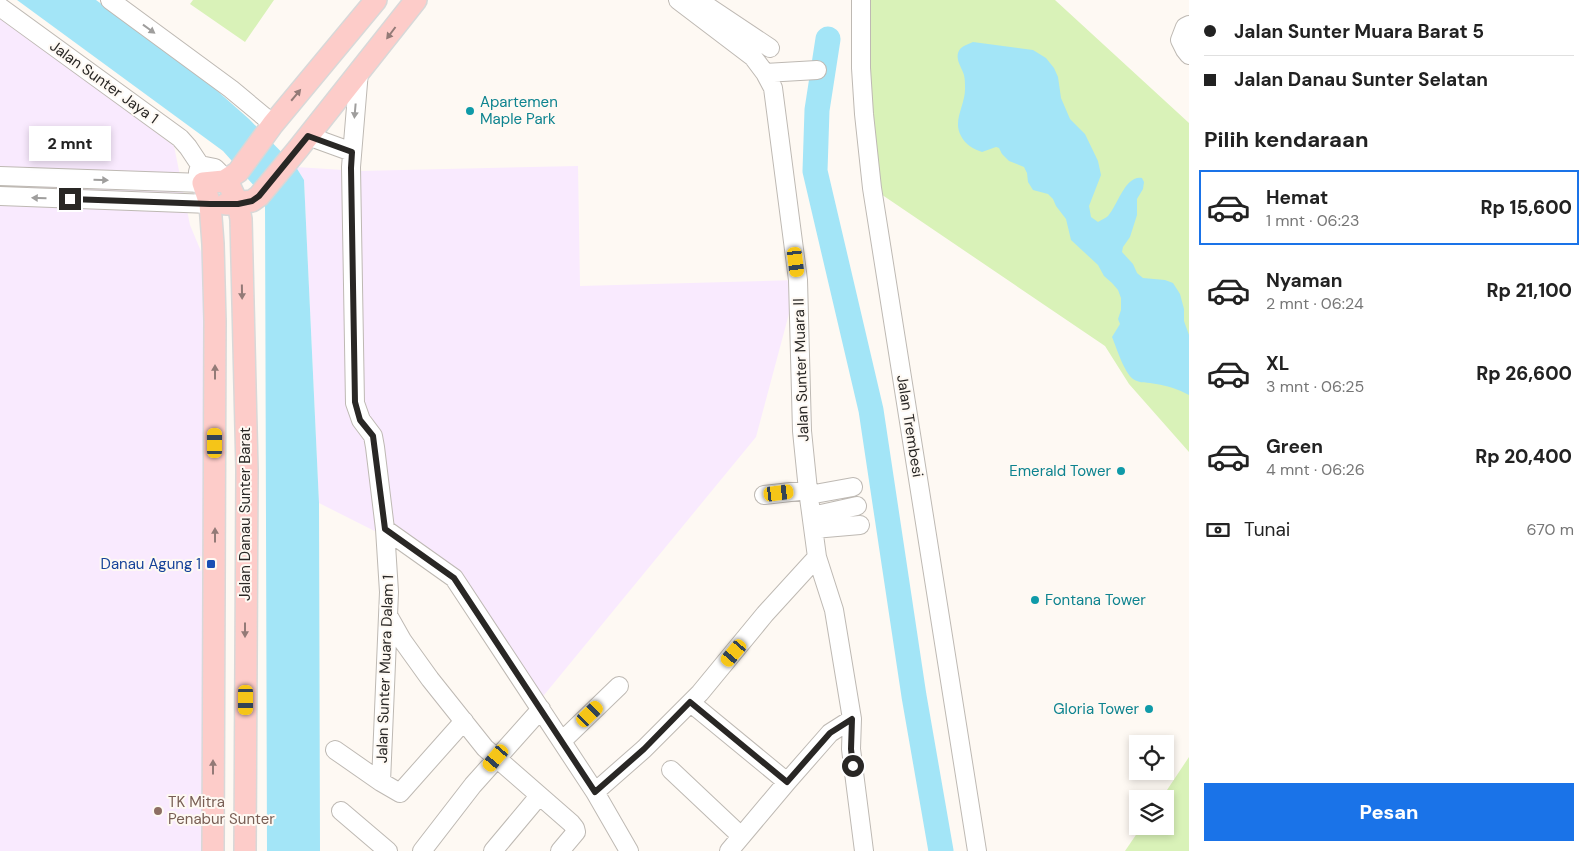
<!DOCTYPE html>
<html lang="id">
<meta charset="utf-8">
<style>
body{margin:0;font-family:"DM Sans",sans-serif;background:#f6f6f6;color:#222;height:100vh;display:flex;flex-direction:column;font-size:19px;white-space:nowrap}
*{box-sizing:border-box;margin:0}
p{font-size:16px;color:#767676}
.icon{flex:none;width:28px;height:28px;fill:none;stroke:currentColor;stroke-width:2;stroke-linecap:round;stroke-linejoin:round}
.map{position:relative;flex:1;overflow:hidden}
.sheet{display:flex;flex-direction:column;background:#fff;width:400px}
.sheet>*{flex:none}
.hud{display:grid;align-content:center;height:110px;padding:0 15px;background:#fff}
.fabs{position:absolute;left:1129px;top:735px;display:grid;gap:10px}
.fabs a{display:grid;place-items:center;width:45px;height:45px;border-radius:0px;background:#fff;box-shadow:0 2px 8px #0003;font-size:25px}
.end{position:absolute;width:22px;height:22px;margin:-11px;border:6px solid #292725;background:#fff;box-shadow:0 0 0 2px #fff}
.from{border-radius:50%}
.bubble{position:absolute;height:35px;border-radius:0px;background:#fff;box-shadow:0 2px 8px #0003;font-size:16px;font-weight:800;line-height:35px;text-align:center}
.car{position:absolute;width:15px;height:30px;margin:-15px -8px;border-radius:6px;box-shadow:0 0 4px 1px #0007;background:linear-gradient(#f5c518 24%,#345 0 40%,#f5c518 0 76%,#345 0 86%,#f5c518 0)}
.hud b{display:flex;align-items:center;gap:18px;height:48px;font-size:19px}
.hud b+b{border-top:1px solid #e0e0e0}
.hud i{width:12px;height:12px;background:#222}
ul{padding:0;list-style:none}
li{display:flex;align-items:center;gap:15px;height:75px;margin:0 10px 8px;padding:0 5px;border:2px solid transparent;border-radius:0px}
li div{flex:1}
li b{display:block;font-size:19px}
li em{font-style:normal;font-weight:800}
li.active{border-color:#1a73e8}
li>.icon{width:45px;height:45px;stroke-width:1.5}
h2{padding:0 15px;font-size:22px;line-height:60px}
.pay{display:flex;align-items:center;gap:12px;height:55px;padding:0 15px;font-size:19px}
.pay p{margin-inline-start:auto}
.button{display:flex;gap:10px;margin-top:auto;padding:10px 15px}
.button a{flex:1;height:58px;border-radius:0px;background:#1a73e8;color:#fff;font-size:20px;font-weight:800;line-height:58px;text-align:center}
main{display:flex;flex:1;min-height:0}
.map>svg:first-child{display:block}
</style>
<main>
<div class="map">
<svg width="1189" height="851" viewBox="0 0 1189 851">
<rect width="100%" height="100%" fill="#fef9f3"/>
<path fill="#f9eafe" d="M0 16 174 146 190 225 205 261 208 851H0Z
M578 166 580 286 798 280 756 437 540 700 454 571 319 503 304 180 296 167 359 171Z"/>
<path fill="#d9f2b8" d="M193 0H274L245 42 190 4Z
M861 0H1055L1189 123V452L1129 384 1105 346 872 188Z
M1189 757V851H1125L1142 826H1165V799H1161Z"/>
<path fill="#a3e5f7" d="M17 0H96L205 80 249 119 296 167 304 180 319 503 320 851H267L265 198 223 151Z
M973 42 1033 50 1046 58 1054 68 1058 77 1061 98 1070 119 1085 134 1098 161 1101 175 1089 206 1091 217 1098 222C1101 220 1106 218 1108 216 1118 205 1125 175 1142 178L1144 182 1143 189 1137 199V215L1130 237 1123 247 1122 252 1133 264 1137 273 1143 278 1165 280 1173 283 1180 294 1184 309V321L1189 335V395C1178 389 1168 386 1156 384 1148 382 1140 384 1133 379 1124 372 1117 349 1112 337L1120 324 1118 319 1121 310V298L1118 290 1112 283 1104 276 1098 265 1071 240 1066 219 1056 206 1053 199 1048 194 1033 190 1028 182 1027 173 1024 167 1009 161 1002 154 999 148 996 147 982 152C973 149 966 145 961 136 952 120 966 105 965 87 965 84 965 79 964 75 962 68 956 61 958 53 960 46 967 45 973 42Z"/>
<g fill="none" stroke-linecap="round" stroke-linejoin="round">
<path stroke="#a3e5f7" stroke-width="25" d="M828 39 817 110 815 171 871 410 914 696 941 851"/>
<g stroke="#beb9b3" stroke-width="20">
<path id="minor" d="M110 0 231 89 273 124
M678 0 753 57 765 73 773 88 798 280 802 431 808 490 817 557 834 610 852 719 851 749 864 851
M698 0 770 48
M861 0V68L864 114 872 188 977 851
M0 7 180 138 188 147 200 165 198 172 203 183 0 176
M1189 25 1185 27 1180 40 1185 50 1189 55
M359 71 351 167 355 403 361 420 373 436 375 447 385 529 389 592 381 782
M765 73 817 70
M308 136 352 152
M200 165 215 168 227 180
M0 196 210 204
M764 495 808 490
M809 495 853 487
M812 516 857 506
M385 529 454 578 595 792 629 851
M814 529 860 525
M389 617 402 640 430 679 485 748 571 823 575 828 576 832 560 851
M691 703 787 782
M562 741 619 686
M335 750 381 782 400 793 464 721
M671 770 741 836
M595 792 644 749 700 693 765 614 817 557
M341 811 388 851
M422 851 473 785 541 709
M493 851 539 796
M729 851 787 782 830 733 852 719"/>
</g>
<g stroke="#d8d8d8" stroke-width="24">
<path id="major" d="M227 180 238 204 241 219 247 470 245 851
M226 204 252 201 259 196 298 149 416 0
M213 851 215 321 213 244 210 204 203 183 224 181 238 172 273 124 376 0"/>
</g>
<use href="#minor" stroke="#fff" stroke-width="18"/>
<use href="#major" stroke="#fdccc9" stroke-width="21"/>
</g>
<defs><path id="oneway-solid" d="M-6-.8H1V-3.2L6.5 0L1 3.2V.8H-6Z" transform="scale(1.25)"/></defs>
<g fill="#9f9e9d">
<use href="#oneway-solid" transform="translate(149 29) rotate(36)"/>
<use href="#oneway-solid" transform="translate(355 111) rotate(95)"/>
<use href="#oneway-solid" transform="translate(101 180) rotate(2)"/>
<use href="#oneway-solid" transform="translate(39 198) rotate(-178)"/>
</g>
<g fill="#937a77">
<use href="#oneway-solid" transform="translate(391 33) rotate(127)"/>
<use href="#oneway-solid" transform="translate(296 95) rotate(-50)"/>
<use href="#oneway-solid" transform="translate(242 292) rotate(89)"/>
<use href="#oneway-solid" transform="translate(215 372) rotate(-90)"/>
<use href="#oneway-solid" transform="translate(215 535) rotate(-90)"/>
<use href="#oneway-solid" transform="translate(245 630) rotate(90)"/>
<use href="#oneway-solid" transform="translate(213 767) rotate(-90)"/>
</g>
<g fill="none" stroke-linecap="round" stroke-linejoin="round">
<path stroke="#292725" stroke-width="6" d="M70 199 210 204H238L252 201 259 196 308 136 352 152 351 168 355 402 360 420 373 436 385 529 454 578 595 792 644 749 690 702 787 782 830 733 852 719 851 749 853 766"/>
</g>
<g fill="#0f9aa8" stroke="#fef9f3" stroke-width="2">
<circle cx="470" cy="111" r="5"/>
<circle cx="1121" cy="471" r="5"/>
<circle cx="1035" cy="600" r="5"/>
<circle cx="1149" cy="709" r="5"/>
</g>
<rect fill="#1a4fb4" stroke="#fef9f3" stroke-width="2" x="206" y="559" width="10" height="10" rx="2.5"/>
<circle fill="#8d6e63" stroke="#fef9f3" stroke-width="2" cx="158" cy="811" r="5"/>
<g text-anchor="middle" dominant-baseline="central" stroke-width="4" stroke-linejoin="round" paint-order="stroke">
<g font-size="15" fill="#292725" stroke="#fef9f3">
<text transform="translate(104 82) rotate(36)">Jalan Sunter Jaya 1</text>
<text transform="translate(801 370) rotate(-92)">Jalan Sunter Muara II</text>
<text transform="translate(910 426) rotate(81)">Jalan Trembesi</text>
<text transform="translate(245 514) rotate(-90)">Jalan Danau Sunter Barat</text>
<text transform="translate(385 669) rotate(-88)">Jalan Sunter Muara Dalam 1</text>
</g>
<g font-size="15" fill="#0d838f" stroke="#fef9f3" text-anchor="start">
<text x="480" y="102">Apartemen<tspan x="480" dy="17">Maple Park</tspan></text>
<text x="1111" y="471" text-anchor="end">Emerald Tower</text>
<text x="1045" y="600">Fontana Tower</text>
<text x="1139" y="709" text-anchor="end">Gloria Tower</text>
</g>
<g font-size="15" fill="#164399" stroke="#fef9f3" text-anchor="end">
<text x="201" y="564">Danau Agung 1</text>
</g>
<g font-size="15" fill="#785e54" stroke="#fef9f3" text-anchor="start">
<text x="168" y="802">TK Mitra<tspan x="168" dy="17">Penabur Sunter</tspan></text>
</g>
</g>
</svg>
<div class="fabs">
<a><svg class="icon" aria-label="locate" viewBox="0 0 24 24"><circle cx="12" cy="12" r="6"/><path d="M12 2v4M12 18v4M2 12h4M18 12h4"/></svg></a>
<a><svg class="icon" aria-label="layers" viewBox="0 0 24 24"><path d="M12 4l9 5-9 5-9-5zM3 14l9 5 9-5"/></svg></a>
</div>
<i class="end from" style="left:853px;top:766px"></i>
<i class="end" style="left:70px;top:199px"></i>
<div class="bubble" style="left:29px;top:126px;width:82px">2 mnt</div>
<i class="car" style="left:796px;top:262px;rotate:173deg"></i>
<i class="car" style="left:215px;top:443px;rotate:0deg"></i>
<i class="car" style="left:779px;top:493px;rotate:83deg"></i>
<i class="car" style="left:734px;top:653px;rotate:220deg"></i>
<i class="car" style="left:246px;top:700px;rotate:180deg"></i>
<i class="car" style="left:590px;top:714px;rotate:46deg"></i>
<i class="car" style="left:496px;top:758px;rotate:220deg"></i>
</div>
<section class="sheet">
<div class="hud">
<b><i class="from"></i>Jalan Sunter Muara Barat 5</b>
<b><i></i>Jalan Danau Sunter Selatan</b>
</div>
<h2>Pilih kendaraan</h2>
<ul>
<li class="active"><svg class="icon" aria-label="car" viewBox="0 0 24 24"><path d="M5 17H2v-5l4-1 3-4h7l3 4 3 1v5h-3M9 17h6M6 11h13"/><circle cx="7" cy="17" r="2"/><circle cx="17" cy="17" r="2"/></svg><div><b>Hemat</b><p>1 mnt · 06:23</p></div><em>Rp 15,600</em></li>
<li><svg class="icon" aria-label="car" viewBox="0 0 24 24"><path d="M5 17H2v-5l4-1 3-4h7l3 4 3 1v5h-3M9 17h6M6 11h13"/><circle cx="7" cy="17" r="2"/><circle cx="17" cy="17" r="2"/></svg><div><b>Nyaman</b><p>2 mnt · 06:24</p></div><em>Rp 21,100</em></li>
<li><svg class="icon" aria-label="car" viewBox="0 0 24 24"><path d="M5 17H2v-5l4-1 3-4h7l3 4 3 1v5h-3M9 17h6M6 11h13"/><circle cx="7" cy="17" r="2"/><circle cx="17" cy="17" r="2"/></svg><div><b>XL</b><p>3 mnt · 06:25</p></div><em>Rp 26,600</em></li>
<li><svg class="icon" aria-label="car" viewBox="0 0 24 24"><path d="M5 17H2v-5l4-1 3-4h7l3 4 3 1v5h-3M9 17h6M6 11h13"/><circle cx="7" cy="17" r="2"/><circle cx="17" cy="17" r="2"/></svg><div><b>Green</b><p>4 mnt · 06:26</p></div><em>Rp 20,400</em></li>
</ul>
<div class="pay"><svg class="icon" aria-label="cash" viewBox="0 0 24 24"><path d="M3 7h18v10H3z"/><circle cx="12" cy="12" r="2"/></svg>Tunai<p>670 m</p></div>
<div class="button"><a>Pesan</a></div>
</section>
</main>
